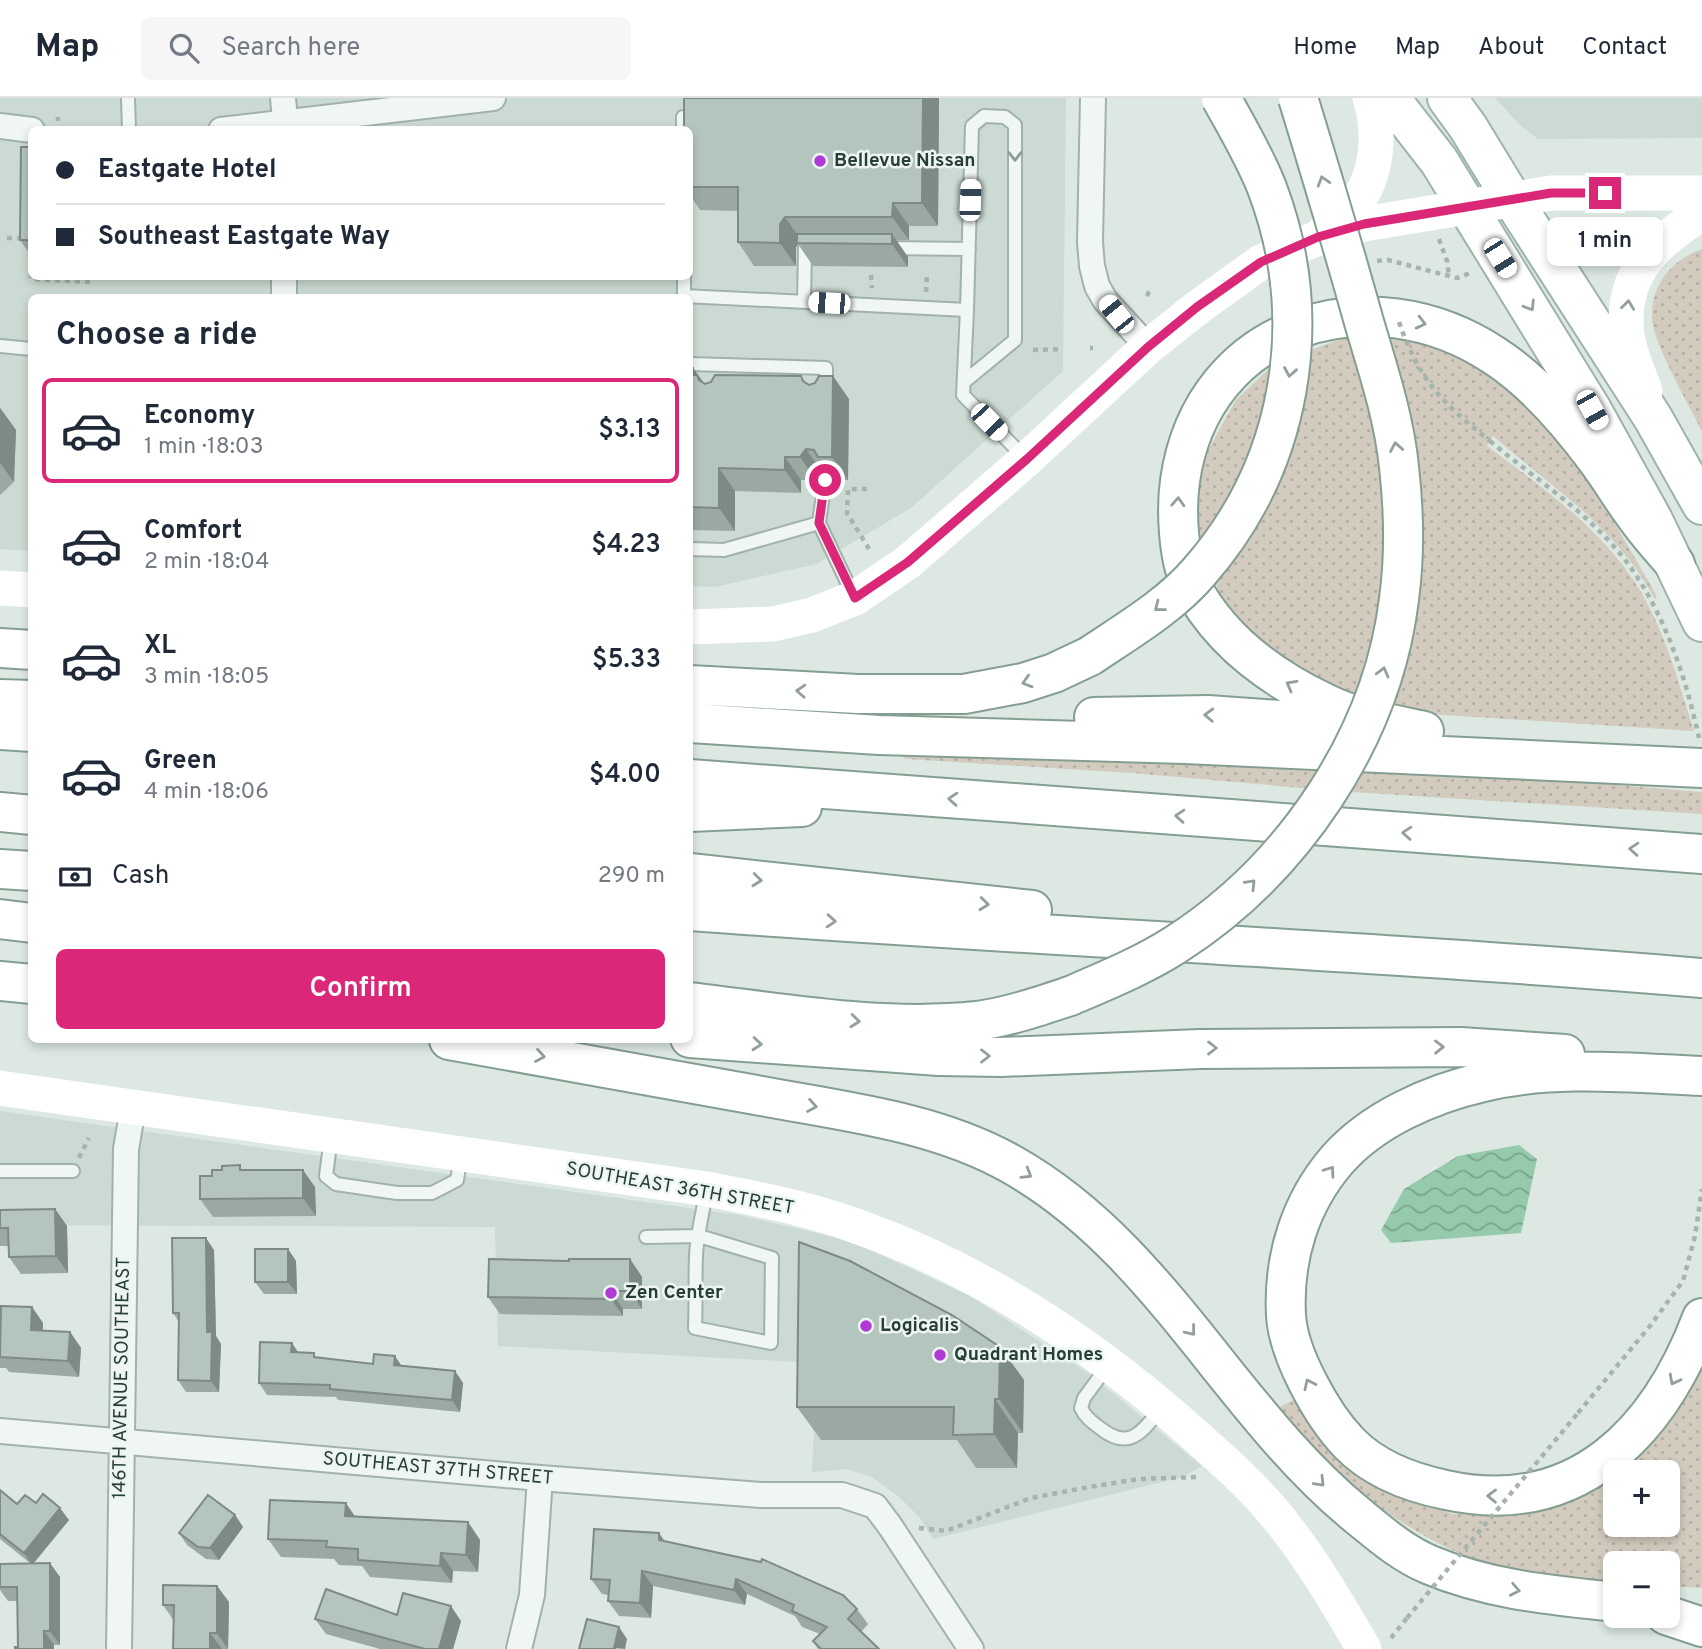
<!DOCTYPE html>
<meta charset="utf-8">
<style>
body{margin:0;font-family:Overpass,sans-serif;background:#f6f6f7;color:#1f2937;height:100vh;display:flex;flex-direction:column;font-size:26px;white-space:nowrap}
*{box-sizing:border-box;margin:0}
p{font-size:23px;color:#747a83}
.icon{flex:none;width:38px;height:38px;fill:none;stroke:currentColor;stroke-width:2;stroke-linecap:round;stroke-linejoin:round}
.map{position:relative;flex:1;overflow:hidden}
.panel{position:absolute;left:28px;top:196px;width:665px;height:749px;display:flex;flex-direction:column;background:#fff;border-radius:10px;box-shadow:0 4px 10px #0003}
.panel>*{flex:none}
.top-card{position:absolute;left:28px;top:28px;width:665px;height:154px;border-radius:10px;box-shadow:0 4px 10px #0003;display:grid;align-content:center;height:154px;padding:0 28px;background:#fff}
.buttons{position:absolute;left:1603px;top:1362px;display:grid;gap:14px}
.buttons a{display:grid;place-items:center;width:77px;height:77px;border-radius:10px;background:#fff;box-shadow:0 4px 10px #0003;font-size:35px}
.end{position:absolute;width:32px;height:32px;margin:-16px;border:9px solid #db2777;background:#fff;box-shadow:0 0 0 4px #fff}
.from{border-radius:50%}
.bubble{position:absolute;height:49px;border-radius:10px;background:#fff;box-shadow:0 4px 10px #0003;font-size:23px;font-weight:600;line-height:49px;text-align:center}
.car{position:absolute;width:21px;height:42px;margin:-21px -10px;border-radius:9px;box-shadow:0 0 5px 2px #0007;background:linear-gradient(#fff 24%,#345 0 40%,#fff 0 76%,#345 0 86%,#fff 0)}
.top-card b{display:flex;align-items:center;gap:24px;height:66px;font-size:26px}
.top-card b+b{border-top:2px solid #e0e1e3}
.top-card i{width:18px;height:18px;background:#1f2937}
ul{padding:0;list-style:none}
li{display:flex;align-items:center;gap:21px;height:105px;margin:0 14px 10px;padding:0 14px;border:4px solid transparent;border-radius:10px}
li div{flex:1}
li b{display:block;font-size:26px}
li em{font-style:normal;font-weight:600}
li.selected{border-color:#db2777}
li>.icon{width:63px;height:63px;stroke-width:1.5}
h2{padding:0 28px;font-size:32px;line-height:84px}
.pay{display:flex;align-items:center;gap:18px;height:77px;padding:0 28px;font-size:26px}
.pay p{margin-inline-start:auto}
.action{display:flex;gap:14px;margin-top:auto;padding:14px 28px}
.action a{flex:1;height:80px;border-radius:10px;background:#db2777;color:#fff;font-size:28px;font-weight:600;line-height:80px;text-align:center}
header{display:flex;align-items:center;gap:42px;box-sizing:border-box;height:98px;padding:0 35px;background:#fff;border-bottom:2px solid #e0e1e3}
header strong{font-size:33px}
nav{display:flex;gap:38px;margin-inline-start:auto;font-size:24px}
.search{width:490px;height:63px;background:#f6f6f7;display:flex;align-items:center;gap:18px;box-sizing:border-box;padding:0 24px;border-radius:10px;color:#747a83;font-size:26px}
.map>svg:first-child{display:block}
</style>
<header>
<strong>Map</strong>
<div class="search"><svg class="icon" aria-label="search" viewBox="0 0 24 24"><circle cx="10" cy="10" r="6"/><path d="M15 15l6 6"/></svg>Search here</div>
<nav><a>Home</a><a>Map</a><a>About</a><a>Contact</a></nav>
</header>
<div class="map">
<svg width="1702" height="1551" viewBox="0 0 1702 1551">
<defs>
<pattern id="grass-dots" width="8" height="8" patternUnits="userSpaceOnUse" patternTransform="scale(1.75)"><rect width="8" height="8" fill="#d2cbbe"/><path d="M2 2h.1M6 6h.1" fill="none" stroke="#b4afa4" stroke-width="1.8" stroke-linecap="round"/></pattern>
<pattern id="water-waves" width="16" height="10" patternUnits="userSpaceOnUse" patternTransform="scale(1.75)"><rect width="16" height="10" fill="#96caac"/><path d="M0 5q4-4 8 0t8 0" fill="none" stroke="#7aa58d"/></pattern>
</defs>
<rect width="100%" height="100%" fill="#dde8e3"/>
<path fill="#cbdad2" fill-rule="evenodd" d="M0 0H1066L1063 273 911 410 816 466 715 489 690 488V200H323L256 196 255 200H32L31 453 0 451ZM32 32H690V178H32Z
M1495 0H1702V40L1538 41 1520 27Z
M0 1013 738 1117 851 1143 970 1198 1088 1275 1202 1368 1182 1379 933 1441 919 1419 898 1398 872 1379 846 1371 812 1374 817 1265 498 1248 495 1129 0 1127Z"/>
<path fill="url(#grass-dots)" d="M1702 151V333C1690 309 1652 243 1652 220 1651 186 1672 162 1702 151Z
M1387 233 1459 253 1541 317 1597 395 1653 491 1657 500 1655 501C1615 428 1554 391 1493 338L1487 348C1543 390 1605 433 1641 494 1666 537 1679 586 1694 633L1413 615 1360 601 1312 578 1255 539 1220 496 1200 444 1198 394 1207 354 1236 302 1275 265 1341 241Z
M903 655 1455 674 1702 694V716L1336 693 1132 675 906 661 903 659Z
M1702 1270V1490L1668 1488V1465H1615V1485C1596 1484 1576 1484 1556 1482 1477 1474 1404 1432 1345 1382 1321 1361 1301 1333 1280 1309L1299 1299 1382 1390 1453 1416 1513 1417 1560 1408 1615 1378V1426H1668V1374H1620L1650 1348 1687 1299Z"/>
<path fill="url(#water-waves)" d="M1519 1047 1537 1061 1521 1135 1391 1145 1381 1132 1404 1091 1458 1058Z"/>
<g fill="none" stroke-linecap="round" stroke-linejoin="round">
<g stroke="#a2b2ab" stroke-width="16">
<path id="lane" d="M128 0 129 32
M683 19V32
M885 150 969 151
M684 178V198L967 212 963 297 1025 360
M804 204 805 150H814
M0 248 32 251
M690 266 826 270V294
M964 284 1015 242V27L1005 19 984 18 972 28 967 212
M825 382 819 425 854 499
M690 451 724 452 819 425
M331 1039 326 1078 336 1086 397 1095H432L457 1082 461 1057
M0 1073H73
M646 1139 699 1138 772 1160 771 1245 695 1230C696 1206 695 1182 696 1158 697 1136 703 1113 707 1091
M1107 1269 1084 1300 1081 1310C1085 1319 1092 1324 1100 1330 1130 1354 1142 1333 1162 1310"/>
</g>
<g stroke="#a2b2ab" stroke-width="28">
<path id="street" d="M283 0 286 32
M1093 0 1090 144 1092 168 1097 188 1105 202 1148 249
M0 28 32 32
M221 32 493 0
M284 200V178
M0 1333 540 1380 761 1397H842L875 1408 890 1428 971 1551
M119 1551 126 1051 133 1010
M519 1551 532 1497 540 1380"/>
</g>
<g stroke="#9cb4a8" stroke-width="42">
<path id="primary" d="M1390 0 1439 63 1592 312 1653 422 1702 524
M1447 0 1468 29 1512 101 1653 320 1702 407"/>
</g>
<g stroke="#849f92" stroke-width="42">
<path id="highway" d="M0 550 32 552
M690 587 858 596H964L1023 585 1054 575 1090 558
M0 601 32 602
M1094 619 1208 617 1351 627
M690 625 879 637 1185 646 1702 670
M0 632 32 634
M1424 633C1391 626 1355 620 1325 605 1270 579 1218 540 1190 485 1178 459 1176 411 1180 383 1202 226 1370 175 1495 258 1535 284 1569 324 1597 362 1612 382 1625 405 1640 424 1651 439 1663 452 1675 466
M690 681 1702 756
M0 714 32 717
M690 714 802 709
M0 771 32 773
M690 775 1032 812
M690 813C1027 838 1365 852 1702 880
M0 821 32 825
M0 883 32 886
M690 904C784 915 881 933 977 923 1008 919 1040 908 1070 898
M690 940 939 958 1001 959 1200 951 1460 949 1565 956
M449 942C551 960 654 979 756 997 841 1013 935 1023 1011 1066 1159 1149 1229 1312 1357 1417 1379 1435 1403 1456 1430 1467 1490 1492 1551 1497 1615 1504
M1702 978C1630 975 1554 967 1483 984 1431 996 1373 1021 1337 1062 1300 1105 1283 1160 1286 1217 1288 1256 1322 1317 1349 1345 1374 1371 1412 1385 1446 1392 1578 1421 1659 1333 1702 1220
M1666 1517 1702 1529"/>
</g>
<path stroke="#a7b4ae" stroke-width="4.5" stroke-dasharray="5 5" stroke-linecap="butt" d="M58 23V19
M1568 134H1633
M7 140H23
M1439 141 1447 163 1449 178
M31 155V181L91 184V178
M1377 163 1388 162 1457 180 1473 174
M871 177 872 190
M926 194 927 178
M1147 198 1150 191
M1090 250H1093
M1033 252 1062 251
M1490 343C1529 376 1574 405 1609 443 1658 495 1684 571 1699 640
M869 451 847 415 848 391H871
M79 1060 89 1040
M1578 1315 1650 1228 1683 1183 1695 1138 1702 1091
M919 1430 946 1433 1031 1400 1089 1389 1139 1381 1197 1379
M1391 1540 1407 1520"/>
<use href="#lane" stroke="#f0f6f3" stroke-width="12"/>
<use href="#street" stroke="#f0f6f3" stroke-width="24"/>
<path stroke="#fff" stroke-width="35" d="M1324 134C1333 126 1346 119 1353 109 1378 79 1381 36 1370 0
M1645 293C1639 275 1629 255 1627 236 1620 175 1655 145 1702 115
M0 490 32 492
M690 529 773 526 812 517 855 500 908 464 1027 361 1148 249 1197 210 1261 164 1318 140 1364 126 1551 95H1702
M0 990 707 1091C757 1101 807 1110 856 1128 981 1172 1091 1245 1189 1332 1217 1357 1245 1381 1270 1410 1305 1450 1337 1504 1364 1551"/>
<use href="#primary" stroke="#fff" stroke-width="38"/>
<use href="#highway" stroke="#fff" stroke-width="38"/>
<g stroke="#849f92" stroke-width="42" stroke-linecap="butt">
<path id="highway-bridge" d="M1090 558C1127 533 1170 508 1199 474 1292 368 1317 222 1267 90 1255 59 1237 29 1221 0
M1070 898C1105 883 1142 868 1175 847 1292 772 1382 641 1399 501 1405 457 1404 413 1399 369 1394 319 1378 272 1364 224 1343 149 1321 75 1298 0"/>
</g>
<path stroke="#a7b4ae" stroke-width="4.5" stroke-dasharray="5 5" stroke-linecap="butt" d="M1399 224C1419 282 1442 305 1490 343
M1407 1520 1578 1315"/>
<use href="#highway-bridge" stroke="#fff" stroke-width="38"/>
</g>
<path fill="#9ba9a3" d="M684 0H939L938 128H909V142H896L908 159V169L813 168 798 146 796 149V168H754L738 144V113L700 112 690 97V32Z
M20 142H32V159Z
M60 178H90V182H63Z
M690 270H693L705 286 801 278 806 285 809 287 849 301 848 382H834L828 375 822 374 816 382H801V395L735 393V433L690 432Z
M0 310 16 332 14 384 0 397Z
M222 1072H244L315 1089 316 1118 213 1119 200 1101 212 1078Z
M55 1111 67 1128 68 1175 21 1176 9 1159V1148H0V1112Z
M288 1151 296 1163 297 1196H264L255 1184Z
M214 1152 216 1238 221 1246 219 1294H186L178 1282 179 1224 173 1215Z
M630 1161 642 1179V1211H623V1218L500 1216 488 1199 569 1163Z
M32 1209 43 1225V1232L70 1234 81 1250 79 1279 9 1274 6 1270H0V1225Z
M1000 1249 1024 1282 1023 1335H1018L1017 1370H976L957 1342H821L797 1309Z
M298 1254 318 1260 455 1273 463 1285 460 1314 338 1302 336 1299 267 1297 259 1285Z
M0 1392 17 1406 36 1405 69 1422 34 1465 60 1479V1547H54V1551H15L18 1549 17 1503H8L0 1492V1466L30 1465 0 1441Z
M235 1417 243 1429 219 1462 206 1461 187 1447 179 1435Z
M355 1418 468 1424 480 1442 478 1474 453 1473 452 1485 370 1479 362 1468 339 1467 334 1461 281 1459 268 1441Z
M665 1444 857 1511 868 1526 861 1534 879 1551H818L813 1543 820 1536 802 1529 795 1518 747 1496 745 1507 653 1488 651 1520 619 1518 608 1503 609 1497 602 1496 591 1481Z
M217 1488 229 1504 228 1551H173L174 1523 163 1507Z
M397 1517 461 1523 453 1551H380L326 1536 315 1521Z"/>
<path fill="#7e8a84" d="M923 0H939L938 128 922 105Z
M893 105 909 128V142L892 119Z
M785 119 801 142 797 145 798 146 796 149V168L780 145V126Z
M892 136 908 159V169L892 146Z
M693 270 709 293 693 277Z
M833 278 849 301 848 382 832 359Z
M0 310 16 332 14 384 0 365Z
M806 351 822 374 816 382 800 359Z
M785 359 801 382V395L785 372Z
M719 370 735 393V433L719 410Z
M303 1072 315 1089 316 1118 303 1100Z
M55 1111 67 1128 68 1175 56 1158Z
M206 1140 214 1152 216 1238 221 1246 219 1294 211 1283 207 1234Z
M288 1151 296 1163 297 1196 288 1184Z
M630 1161 642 1179V1211L630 1193Z
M611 1193 623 1211V1218L611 1201Z
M32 1209 43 1225 42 1247 31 1232Z
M70 1234 81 1250 79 1279 68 1263Z
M292 1245 300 1257 291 1254Z
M1000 1249 1024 1282 1023 1335 999 1301Z
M395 1258 403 1270 394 1267Z
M455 1273 463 1285 460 1314 452 1302Z
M995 1301 1018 1335 1017 1370 994 1336Z
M346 1405 358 1423 345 1418Z
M60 1410 69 1422 32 1467 24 1455Z
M235 1417 243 1429 219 1462 210 1450Z
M468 1424 480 1442 478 1474 466 1457Z
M659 1435 670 1451 659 1442Z
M441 1455 453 1473 452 1485 440 1468Z
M50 1465 60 1479V1547L50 1533Z
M642 1473 653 1488 651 1520 640 1505Z
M736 1481 747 1496 745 1507 734 1492Z
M217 1488 229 1504 228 1551 217 1535Z
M451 1508 461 1523 453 1551H439Z
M619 1529 627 1541 625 1551 614 1550Z
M44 1533 54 1547V1551H44Z
M210 1535 222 1551H210Z"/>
<path fill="#b4c5bd" stroke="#7e8a84" stroke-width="2" d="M684 0H923L922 105H893L892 119H785L780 126V145L738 144V89H690V32H684Z
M21 49H32V142H20Z
M797 136H892V146L797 145Z
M690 270H693V277H697L699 282 705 286 711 284 715 277 801 278 803 283 809 287 815 285 819 278H833L832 359H818L814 352 806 351 800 359H785V372L719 370V410L690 409Z
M240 1067V1072H303V1100L200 1101V1078H212V1072H222V1068Z
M55 1111 56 1158 9 1159 8 1130H0V1112Z
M172 1140H206L207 1234H212L211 1283 178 1282 179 1215H173Z
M799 1144 850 1163 952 1217 1000 1249 999 1301H995L994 1336 953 1337 954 1309H797Z
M255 1151H288V1184H255Z
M489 1161 569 1163V1161H630V1193H611V1201L488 1199Z
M1 1208 32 1209 31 1232 70 1234 68 1263 0 1259Z
M260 1244 292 1245 291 1254 314 1255V1259L373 1266 374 1256 395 1258 394 1267 455 1273 452 1302 330 1291V1287L259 1285Z
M0 1392 17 1406 25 1397 36 1405 43 1396 60 1410 24 1455 0 1436Z
M208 1397 235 1417 210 1450 198 1449 179 1435Z
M270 1402 346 1405 345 1418 468 1424 466 1457 441 1455 440 1468 358 1462V1451L326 1449 327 1443 268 1441Z
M594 1431 659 1435V1442L761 1464 762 1461 843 1497 857 1511 848 1521 879 1551H821L813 1543 827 1529 792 1513 794 1507 736 1481 734 1492 642 1473 640 1505 608 1503 610 1482 591 1481Z
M50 1465V1533H44V1551H15V1549H18L17 1489H0V1466Z
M163 1487 217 1488V1535H210V1551H173L174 1507H163Z
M326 1491 397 1517 403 1495 451 1508 439 1551H425L315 1521Z
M587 1521 619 1529 614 1550 616 1551H579Z"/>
<defs><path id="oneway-chevron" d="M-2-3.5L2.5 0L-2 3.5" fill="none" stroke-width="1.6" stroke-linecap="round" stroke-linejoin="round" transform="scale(1.75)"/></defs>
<use stroke="#8b9a94" href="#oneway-chevron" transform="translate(1015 58) rotate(90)"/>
<g stroke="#929f9a">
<use href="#oneway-chevron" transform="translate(1323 83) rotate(-107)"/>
<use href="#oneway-chevron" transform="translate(1628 207) rotate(-83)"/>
<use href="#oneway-chevron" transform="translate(1530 208) rotate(58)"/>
<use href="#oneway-chevron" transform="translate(1421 225) rotate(14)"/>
<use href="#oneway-chevron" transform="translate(1290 274) rotate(100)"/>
<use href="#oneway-chevron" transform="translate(1396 349) rotate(-100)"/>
<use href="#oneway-chevron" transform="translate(1178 404) rotate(-87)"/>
<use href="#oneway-chevron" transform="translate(1159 509) rotate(142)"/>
<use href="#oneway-chevron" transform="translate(1383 574) rotate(-75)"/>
<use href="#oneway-chevron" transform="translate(1027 584) rotate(163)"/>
<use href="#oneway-chevron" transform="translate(1291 587) rotate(-151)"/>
<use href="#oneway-chevron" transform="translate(801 593) rotate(-177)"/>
<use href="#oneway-chevron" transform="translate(1209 617) rotate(-178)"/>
<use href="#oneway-chevron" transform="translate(953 701) rotate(-176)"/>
<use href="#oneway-chevron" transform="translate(1180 718) rotate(-176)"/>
<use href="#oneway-chevron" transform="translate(1407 735) rotate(-176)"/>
<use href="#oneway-chevron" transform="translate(1634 751) rotate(-176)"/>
<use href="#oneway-chevron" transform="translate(757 782) rotate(6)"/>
<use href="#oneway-chevron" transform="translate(1251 786) rotate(-46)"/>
<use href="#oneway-chevron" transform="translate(984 806) rotate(6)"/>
<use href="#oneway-chevron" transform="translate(831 823) rotate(4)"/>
<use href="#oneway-chevron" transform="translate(855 923) rotate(6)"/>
<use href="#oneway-chevron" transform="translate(757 946) rotate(5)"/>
<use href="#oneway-chevron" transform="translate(1439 949) rotate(-1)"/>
<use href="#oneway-chevron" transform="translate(1212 950)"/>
<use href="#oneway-chevron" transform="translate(540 958) rotate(10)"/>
<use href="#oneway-chevron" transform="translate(985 958)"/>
<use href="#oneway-chevron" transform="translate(812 1008) rotate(10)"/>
<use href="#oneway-chevron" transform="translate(1330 1073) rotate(-54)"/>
<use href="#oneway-chevron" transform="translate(1027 1076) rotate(31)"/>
<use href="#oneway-chevron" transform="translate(1191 1233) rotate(51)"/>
<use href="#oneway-chevron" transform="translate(1674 1282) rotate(118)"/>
<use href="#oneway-chevron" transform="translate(1309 1286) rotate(-115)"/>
<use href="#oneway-chevron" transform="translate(1320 1384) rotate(46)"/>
<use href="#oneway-chevron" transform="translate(1492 1398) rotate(-179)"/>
<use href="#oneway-chevron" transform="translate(1515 1492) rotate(11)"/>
</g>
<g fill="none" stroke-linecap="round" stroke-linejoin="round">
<path stroke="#db2777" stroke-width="9" d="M825 382 819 425 855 500 908 464 1027 361 1148 249 1197 209 1261 164 1318 139 1364 126 1551 95H1605"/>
</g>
<g fill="#af3ad5" stroke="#edf5f1" stroke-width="2.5">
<circle cx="820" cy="63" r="7"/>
<circle cx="611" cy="1195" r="7"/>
<circle cx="866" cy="1228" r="7"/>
<circle cx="940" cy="1257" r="7"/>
</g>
<g text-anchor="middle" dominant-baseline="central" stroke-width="5" stroke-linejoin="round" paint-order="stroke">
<g font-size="19" font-weight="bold" fill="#263f34" stroke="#edf5f1" text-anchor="start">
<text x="834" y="63">Bellevue Nissan</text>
<text x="625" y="1195">Zen Center</text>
<text x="880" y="1228">Logicalis</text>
<text x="954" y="1257">Quadrant Homes</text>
</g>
<g font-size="19" fill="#263f34" stroke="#edf5f1">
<text transform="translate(680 1091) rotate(10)">SOUTHEAST 36TH STREET</text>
<text transform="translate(122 1280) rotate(-89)">146TH AVENUE SOUTHEAST</text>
<text transform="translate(438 1371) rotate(5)">SOUTHEAST 37TH STREET</text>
</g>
</g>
</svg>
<div class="buttons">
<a>+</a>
<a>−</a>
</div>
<i class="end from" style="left:825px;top:382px"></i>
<i class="end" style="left:1605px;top:95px"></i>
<div class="bubble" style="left:1547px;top:119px;width:116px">1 min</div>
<i class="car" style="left:970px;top:102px;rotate:2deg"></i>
<i class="car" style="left:1500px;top:160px;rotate:148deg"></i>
<i class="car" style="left:829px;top:205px;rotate:273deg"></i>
<i class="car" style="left:1116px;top:216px;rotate:321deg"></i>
<i class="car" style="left:1592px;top:312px;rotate:151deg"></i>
<i class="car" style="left:989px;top:324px;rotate:136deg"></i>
<div class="top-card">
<b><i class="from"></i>Eastgate Hotel</b>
<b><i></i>Southeast Eastgate Way</b>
</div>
<section class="panel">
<h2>Choose a ride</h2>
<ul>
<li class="selected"><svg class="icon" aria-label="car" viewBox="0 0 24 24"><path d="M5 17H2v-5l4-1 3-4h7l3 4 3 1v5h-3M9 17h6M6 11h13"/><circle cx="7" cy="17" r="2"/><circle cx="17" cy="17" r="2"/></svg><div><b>Economy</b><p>1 min · 18:03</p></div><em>$3.13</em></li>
<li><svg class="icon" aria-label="car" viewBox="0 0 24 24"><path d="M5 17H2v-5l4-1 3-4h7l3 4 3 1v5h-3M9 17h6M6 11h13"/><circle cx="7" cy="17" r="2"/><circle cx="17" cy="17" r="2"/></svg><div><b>Comfort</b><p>2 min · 18:04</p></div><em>$4.23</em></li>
<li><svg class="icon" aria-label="car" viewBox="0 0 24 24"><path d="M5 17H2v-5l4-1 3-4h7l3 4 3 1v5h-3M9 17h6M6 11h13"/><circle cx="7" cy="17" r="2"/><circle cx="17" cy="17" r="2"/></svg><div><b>XL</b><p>3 min · 18:05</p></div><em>$5.33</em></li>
<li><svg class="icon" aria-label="car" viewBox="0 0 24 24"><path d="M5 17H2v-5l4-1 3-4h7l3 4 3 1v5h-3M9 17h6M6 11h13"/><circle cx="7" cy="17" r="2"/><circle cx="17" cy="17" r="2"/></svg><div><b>Green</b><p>4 min · 18:06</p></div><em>$4.00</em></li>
</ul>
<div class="pay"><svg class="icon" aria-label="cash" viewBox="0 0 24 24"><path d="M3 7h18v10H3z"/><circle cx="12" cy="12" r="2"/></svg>Cash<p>290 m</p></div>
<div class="action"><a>Confirm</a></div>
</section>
</div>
